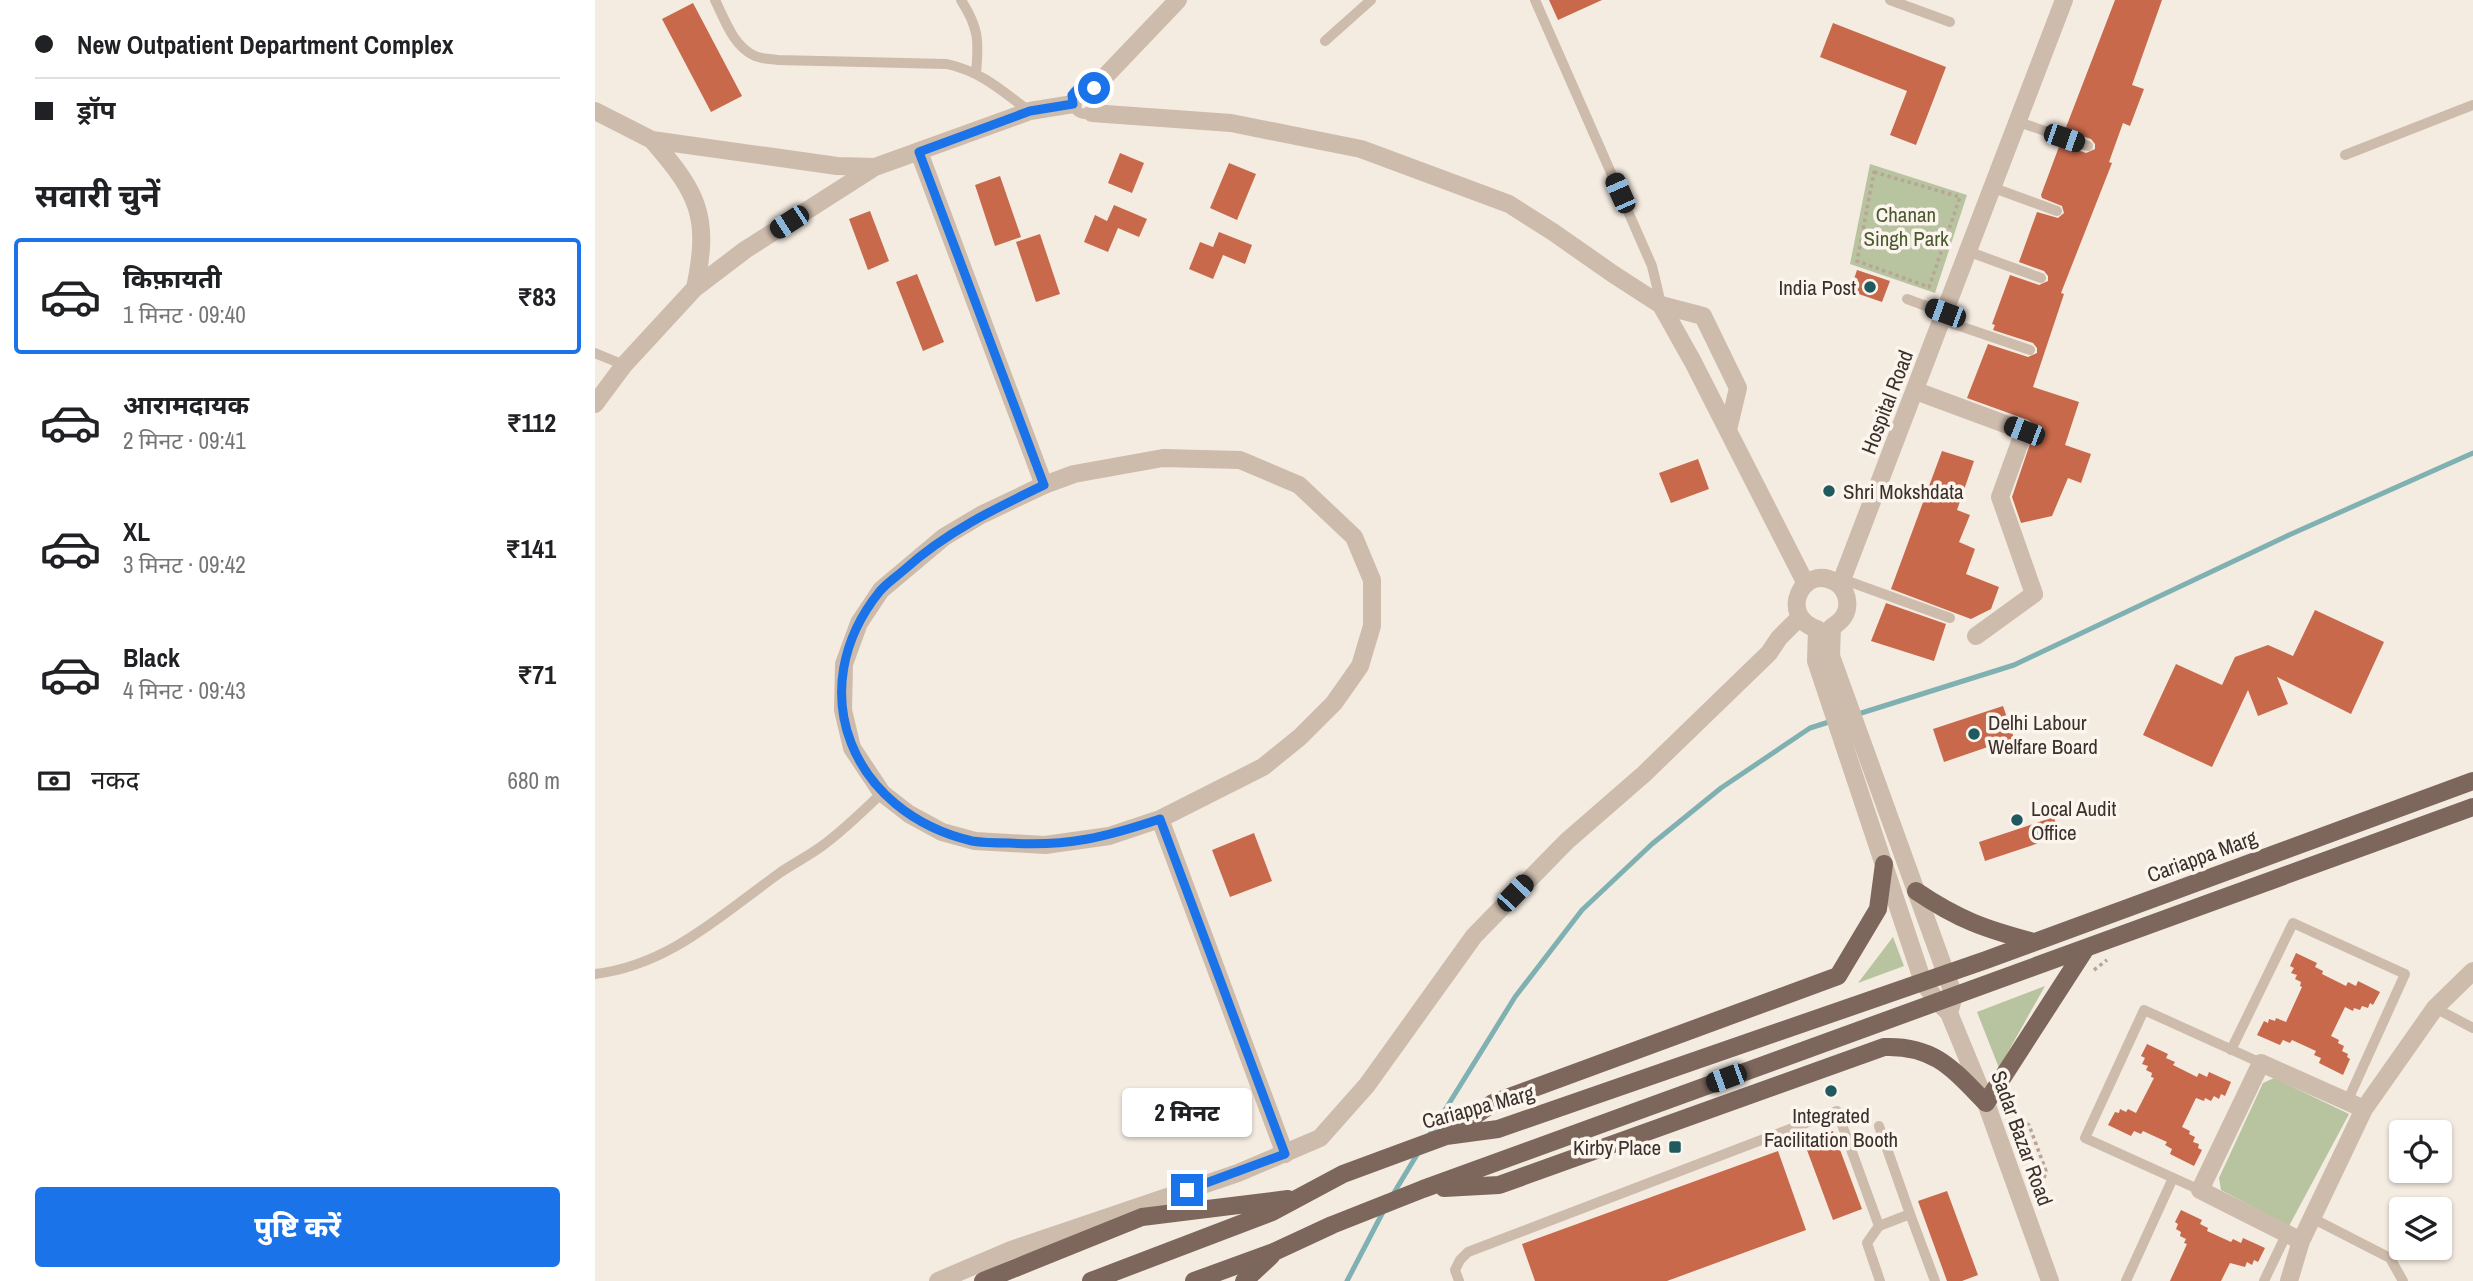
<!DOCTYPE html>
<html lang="hi">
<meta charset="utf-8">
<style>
body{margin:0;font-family:"Archivo Narrow","Noto Sans Devanagari",sans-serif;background:#f2f2f2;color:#202124;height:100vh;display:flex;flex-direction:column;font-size:26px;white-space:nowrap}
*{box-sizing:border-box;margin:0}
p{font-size:23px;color:#757577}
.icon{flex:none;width:38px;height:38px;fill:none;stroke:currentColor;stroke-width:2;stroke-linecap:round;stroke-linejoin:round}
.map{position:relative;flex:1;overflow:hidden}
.details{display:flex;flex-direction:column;background:#fff;width:595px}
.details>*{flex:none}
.banner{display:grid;align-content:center;height:154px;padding:0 35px;background:#fff}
.fabs{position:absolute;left:1794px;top:1120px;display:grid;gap:14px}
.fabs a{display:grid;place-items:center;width:63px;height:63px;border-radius:7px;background:#fff;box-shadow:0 2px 5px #0004;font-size:35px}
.end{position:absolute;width:32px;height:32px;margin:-16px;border:9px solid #1a73e8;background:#fff;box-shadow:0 0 0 4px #fff}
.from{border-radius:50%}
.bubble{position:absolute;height:49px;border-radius:7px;background:#fff;box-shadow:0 2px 5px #0004;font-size:23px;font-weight:800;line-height:49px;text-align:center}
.car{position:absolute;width:21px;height:42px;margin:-21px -10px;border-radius:9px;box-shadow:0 0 5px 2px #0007;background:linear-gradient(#222 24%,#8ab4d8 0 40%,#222 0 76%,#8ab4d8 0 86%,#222 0)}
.banner b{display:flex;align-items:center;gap:24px;height:66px;font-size:26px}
.banner b+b{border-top:2px solid #e0e0e0}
.banner i{width:18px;height:18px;background:#202124}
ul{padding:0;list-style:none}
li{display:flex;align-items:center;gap:21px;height:116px;margin:0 14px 10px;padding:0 21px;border:4px solid transparent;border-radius:7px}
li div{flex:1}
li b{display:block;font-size:26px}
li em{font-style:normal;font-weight:800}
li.selected{border-color:#1a73e8}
li>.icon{width:63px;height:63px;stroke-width:1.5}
h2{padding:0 35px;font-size:32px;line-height:84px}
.pay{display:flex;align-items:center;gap:18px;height:77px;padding:0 35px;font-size:26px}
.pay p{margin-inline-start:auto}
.action{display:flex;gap:14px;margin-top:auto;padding:14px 35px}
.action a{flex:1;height:80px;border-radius:7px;background:#1a73e8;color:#fff;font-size:28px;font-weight:800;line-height:80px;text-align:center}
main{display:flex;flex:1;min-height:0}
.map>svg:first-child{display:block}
</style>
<main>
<section class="details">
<div class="banner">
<b><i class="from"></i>New Outpatient Department Complex</b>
<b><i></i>ड्रॉप</b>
</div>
<h2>सवारी चुनें</h2>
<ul>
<li class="selected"><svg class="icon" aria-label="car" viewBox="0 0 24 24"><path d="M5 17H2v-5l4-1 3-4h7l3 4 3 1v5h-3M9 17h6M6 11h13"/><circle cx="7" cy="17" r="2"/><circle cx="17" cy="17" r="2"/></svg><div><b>किफ़ायती</b><p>1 मिनट · 09:40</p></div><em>₹83</em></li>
<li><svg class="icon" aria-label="car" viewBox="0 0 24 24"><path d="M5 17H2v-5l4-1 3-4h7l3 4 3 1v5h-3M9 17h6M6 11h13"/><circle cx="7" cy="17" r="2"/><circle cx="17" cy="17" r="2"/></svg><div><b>आरामदायक</b><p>2 मिनट · 09:41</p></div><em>₹112</em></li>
<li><svg class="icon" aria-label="car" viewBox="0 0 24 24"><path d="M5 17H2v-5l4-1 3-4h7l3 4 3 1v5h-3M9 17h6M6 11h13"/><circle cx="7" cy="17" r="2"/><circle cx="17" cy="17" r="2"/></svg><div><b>XL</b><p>3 मिनट · 09:42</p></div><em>₹141</em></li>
<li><svg class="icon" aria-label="car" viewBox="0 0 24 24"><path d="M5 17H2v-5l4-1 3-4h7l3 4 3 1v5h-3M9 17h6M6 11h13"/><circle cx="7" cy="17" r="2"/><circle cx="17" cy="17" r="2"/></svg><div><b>Black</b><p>4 मिनट · 09:43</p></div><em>₹71</em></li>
</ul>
<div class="pay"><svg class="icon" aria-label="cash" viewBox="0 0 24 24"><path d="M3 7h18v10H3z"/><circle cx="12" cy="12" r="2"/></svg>नकद<p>680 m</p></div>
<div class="action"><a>पुष्टि करें</a></div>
</section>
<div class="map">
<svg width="1878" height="1281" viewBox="0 0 1878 1281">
<rect width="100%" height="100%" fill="#f4ebe1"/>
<path fill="#b8c4a0" d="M1275 164 1372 195 1340 293 1255 264Z
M1298 937 1309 966 1263 983Z
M1450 986 1404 1068 1382 1012Z
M1679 1078 1754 1114 1694 1226 1626 1190 1624 1178 1668 1083Z"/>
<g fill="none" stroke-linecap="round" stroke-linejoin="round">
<path stroke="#7fb0b2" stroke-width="5" d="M1260 715 1419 665 1694 535 1878 453
M832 1139 920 997 987 910 1057 844 1126 788 1215 728 1237 721
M797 1196 823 1153
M752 1281 789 1210"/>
</g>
<path fill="#c8694b" d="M954 0H1007L963 20Z
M1520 0H1567L1537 85 1549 89 1535 126 1528 123 1514 162 1517 163 1466 293 1469 294 1438 387 1484 402 1470 445 1496 454 1486 483 1473 478 1457 516 1426 523 1417 497 1441 426 1433 420 1372 398 1393 344 1433 357 1442 353V348L1438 343 1398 330 1400 325 1397 324 1415 275 1444 285 1453 281V276L1449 271 1424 262 1442 212 1463 218 1469 213 1467 206 1447 198 1446 195 1465 144 1491 153 1500 149V144L1496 139 1470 130Z
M98 3 147 96 116 112 67 19Z
M1238 23 1351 67 1321 145 1295 135 1312 91 1225 57Z
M525 153 549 163 537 193 513 183Z
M634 163 661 174 642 220 615 208Z
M405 176 426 237 400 246 380 185Z
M519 205 552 219 544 237 523 228 513 252 489 242 500 215 512 221Z
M275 211 294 261 273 270 254 219Z
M624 232 657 245 650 264 628 255 618 279 594 269 605 242 618 247Z
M445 234 465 294 441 302 421 242Z
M1262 270 1295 281 1287 302 1255 291Z
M322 274 349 342 328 351 301 282Z
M1347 451 1379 461 1362 510 1375 515 1364 542 1380 549 1371 574 1404 587 1396 609 1376 619 1296 589Z
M1103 459 1114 489 1076 503 1064 473Z
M1291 603 1351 624 1339 661 1276 641Z
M1720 610 1789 642 1756 714 1682 677 1693 704 1663 716 1653 690 1617 767 1548 735 1581 664 1627 685 1640 657 1673 645 1698 656Z
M1408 706 1419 738 1349 762 1338 729Z
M1459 817 1465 836 1390 861 1384 842Z
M659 833 677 881 635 897 617 850Z
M1701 953 1722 963 1720 967 1728 971 1727 974 1751 986 1753 982 1761 986 1763 981 1785 992 1778 1005 1775 1003 1773 1008 1767 1006 1765 1010 1759 1008 1758 1011 1750 1007 1736 1036 1744 1040 1743 1043 1749 1046 1747 1051 1753 1054 1752 1057 1755 1059 1748 1075 1724 1063 1726 1058 1719 1055 1721 1051 1697 1040 1695 1043 1688 1040 1685 1045 1662 1035 1669 1021 1673 1023 1674 1019 1680 1021 1681 1018 1691 1022 1707 987 1705 986 1706 982 1700 979 1702 975 1696 973 1699 968 1695 966Z
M1552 1044 1573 1054 1571 1058 1580 1062 1578 1065 1602 1077 1604 1073 1612 1077 1614 1072 1636 1082 1630 1096 1626 1094 1624 1099 1619 1096 1616 1101 1610 1098 1609 1101 1601 1098 1587 1127 1595 1131 1594 1134 1600 1137 1598 1142 1604 1144 1603 1148 1607 1150 1599 1166 1575 1154 1577 1149 1570 1145 1572 1142 1548 1131 1546 1134 1539 1131 1536 1136 1513 1125 1520 1112 1524 1113 1525 1109 1531 1112 1533 1109 1541 1113 1559 1078 1556 1077 1557 1073 1551 1070 1553 1066 1547 1064 1550 1058 1546 1056Z
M1238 1131 1267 1209 1238 1220 1209 1142Z
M1183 1151 1211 1230 1072 1281H940L927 1244Z
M1352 1191 1383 1275 1367 1281H1352L1323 1201Z
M1586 1210 1607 1220 1605 1224 1613 1228 1612 1231 1636 1242 1638 1239 1646 1243 1648 1238 1670 1248 1663 1262 1659 1260 1657 1265 1652 1262 1650 1267 1635 1263 1626 1281H1575L1592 1244 1589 1243 1591 1239 1585 1236 1586 1232 1581 1229 1583 1224 1580 1222Z"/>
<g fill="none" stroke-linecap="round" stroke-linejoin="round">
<path stroke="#b9a596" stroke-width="3.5" stroke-dasharray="3.5 3.5" stroke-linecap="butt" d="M1279 172 1365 197 1334 287 1262 261Z
M1499 970 1512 960
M1412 1108 1420 1093
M1413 1113 1434 1125 1451 1171 1444 1197"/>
<path stroke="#cdbbac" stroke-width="10" d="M120 0C130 20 138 46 160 56 167 59 176 59 183 60L352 64C387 72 406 90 434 111
M366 0C384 28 384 41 381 73
M940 0 1057 266 1066 304
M1295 0 1355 22
M730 41 776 0
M477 100a14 14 0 1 1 28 0a14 14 0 1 1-28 0Z
M1421 121 1493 146
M1750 155 1878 105
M1396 187 1462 211
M1372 251 1446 278
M1312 299 1350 313
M1347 320 1435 350
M0 353 29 365
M1247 579 1355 618
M0 974C75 965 127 914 186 872 201 862 217 854 231 843 251 828 269 810 287 793
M1840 1008 1878 1028
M1636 1050 1698 923 1810 974 1752 1102
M1284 1126 1315 1214
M1605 1190 1490 1138 1549 1010 1666 1063
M1717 1218 1795 1258 1808 1281
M1284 1226 1315 1214 1340 1281
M864 1281 860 1270 865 1260 873 1252 1242 1111 1284 1226 1272 1243 1285 1281
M1531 1281 1578 1178
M1669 1281 1691 1235"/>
<path stroke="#cdbbac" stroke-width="18" d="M499 88 583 0
M0 111 57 140 242 166 280 167 435 111 478 104
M497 113 636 123 766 149 914 204 958 232 1018 274 1066 305 1098 362 1211 584
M57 140C104 194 115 217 100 288
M324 152 449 485
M1066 305 1108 316 1143 388 1133 430
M1321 391 1429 431 1405 497 1439 594 1381 636
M0 404 29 365 100 288 150 250 280 167
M565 819 514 836 450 845 380 841 347 832 314 814 287 793 257 748 248 710 249 664 264 623 286 590 349 537 386 515 449 485 479 474 568 458 645 460 704 485 759 537 777 580V626L765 666 739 703 705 737 668 767 565 819 690 1154
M1706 1241 1605 1190 1666 1063 1769 1109
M343 1281 416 1250 643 1173 725 1138 772 1085 879 936 972 841 1049 774 1174 653 1184 638 1205 617
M1694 1281 1706 1241 1769 1109 1840 1008 1878 971"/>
<path stroke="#cdbbac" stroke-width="18" d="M1245 585 1469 0
M1354 1013 1359 996 1236 656 1237 627C1247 621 1254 613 1252 600 1251 593 1247 586 1240 582 1208 563 1182 616 1222 629L1221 661 1328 982 1343 1002 1354 1013 1391 1103 1455 1281"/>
<path stroke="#7d675c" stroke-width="18" d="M1321 891C1364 920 1390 929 1439 942
M853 1134 898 1103 1243 976 1283 909 1289 864
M849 1188 904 1185 1289 1047C1339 1045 1358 1069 1391 1103L1491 948
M388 1281 547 1217 693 1199
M496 1281 677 1212 748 1174 851 1136 903 1129 1391 960 1878 781
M599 1281 681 1251 737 1225 828 1189 1878 807
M649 1281 676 1256"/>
</g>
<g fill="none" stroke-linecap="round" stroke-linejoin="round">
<path stroke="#1a73e8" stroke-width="9" d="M499 88C489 84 483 87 477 95L478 104 435 111 324 152 449 485C399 509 351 532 309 570 301 577 292 583 285 591 205 690 257 813 377 841 389 843 402 843 414 843 472 847 511 837 565 819L690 1154 592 1190"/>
</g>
<g fill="#1f5a5e" stroke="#fbf5ee" stroke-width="2.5">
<circle cx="1275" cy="287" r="7"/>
<circle cx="1234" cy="491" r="7"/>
<circle cx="1379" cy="734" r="7"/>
<circle cx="1422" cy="820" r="7"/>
<circle cx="1236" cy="1091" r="7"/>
<rect x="1073" y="1140" width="14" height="14" rx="3.5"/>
</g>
<g text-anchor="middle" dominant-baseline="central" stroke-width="7" stroke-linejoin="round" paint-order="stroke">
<g font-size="21" fill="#4a5a2e" stroke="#fbf5ee">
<text x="1311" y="214">Chanan<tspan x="1311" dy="24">Singh Park</tspan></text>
</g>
<g font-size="21" fill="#3b302b" stroke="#fbf5ee" text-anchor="start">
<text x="1261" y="287" text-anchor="end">India Post</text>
<text x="1248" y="491">Shri Mokshdata</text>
<text x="1393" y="722">Delhi Labour<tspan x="1393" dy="24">Welfare Board</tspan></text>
<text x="1436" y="808">Local Audit<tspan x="1436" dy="24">Office</tspan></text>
<text x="1236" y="1115" text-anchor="middle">Integrated<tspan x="1236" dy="24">Facilitation Booth</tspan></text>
<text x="1066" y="1147" text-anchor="end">Kirby Place</text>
</g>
<g font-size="21" fill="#3b302b" stroke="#fbf5ee">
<text transform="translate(1292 402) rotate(-69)">Hospital Road</text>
<text transform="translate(1607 856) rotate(-20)">Cariappa Marg</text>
<text transform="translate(883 1107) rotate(-15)">Cariappa Marg</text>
<text transform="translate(1427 1138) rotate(70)">Sadar Bazar Road</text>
</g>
</g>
</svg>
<div class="fabs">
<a><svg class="icon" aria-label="locate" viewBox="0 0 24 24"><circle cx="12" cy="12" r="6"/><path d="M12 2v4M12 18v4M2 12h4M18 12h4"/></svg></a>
<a><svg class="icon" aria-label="layers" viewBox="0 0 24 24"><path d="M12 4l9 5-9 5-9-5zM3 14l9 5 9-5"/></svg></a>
</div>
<i class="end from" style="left:499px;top:88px"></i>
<i class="end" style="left:592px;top:1190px"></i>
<div class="bubble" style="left:527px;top:1088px;width:130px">2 मिनट</div>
<i class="car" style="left:1469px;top:138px;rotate:109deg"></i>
<i class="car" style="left:1025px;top:193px;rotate:336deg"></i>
<i class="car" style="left:194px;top:222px;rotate:237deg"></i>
<i class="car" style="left:1350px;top:313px;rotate:290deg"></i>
<i class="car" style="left:1429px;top:431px;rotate:291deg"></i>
<i class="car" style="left:920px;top:893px;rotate:44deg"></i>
<i class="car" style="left:1131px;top:1078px;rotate:250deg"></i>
</div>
</main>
